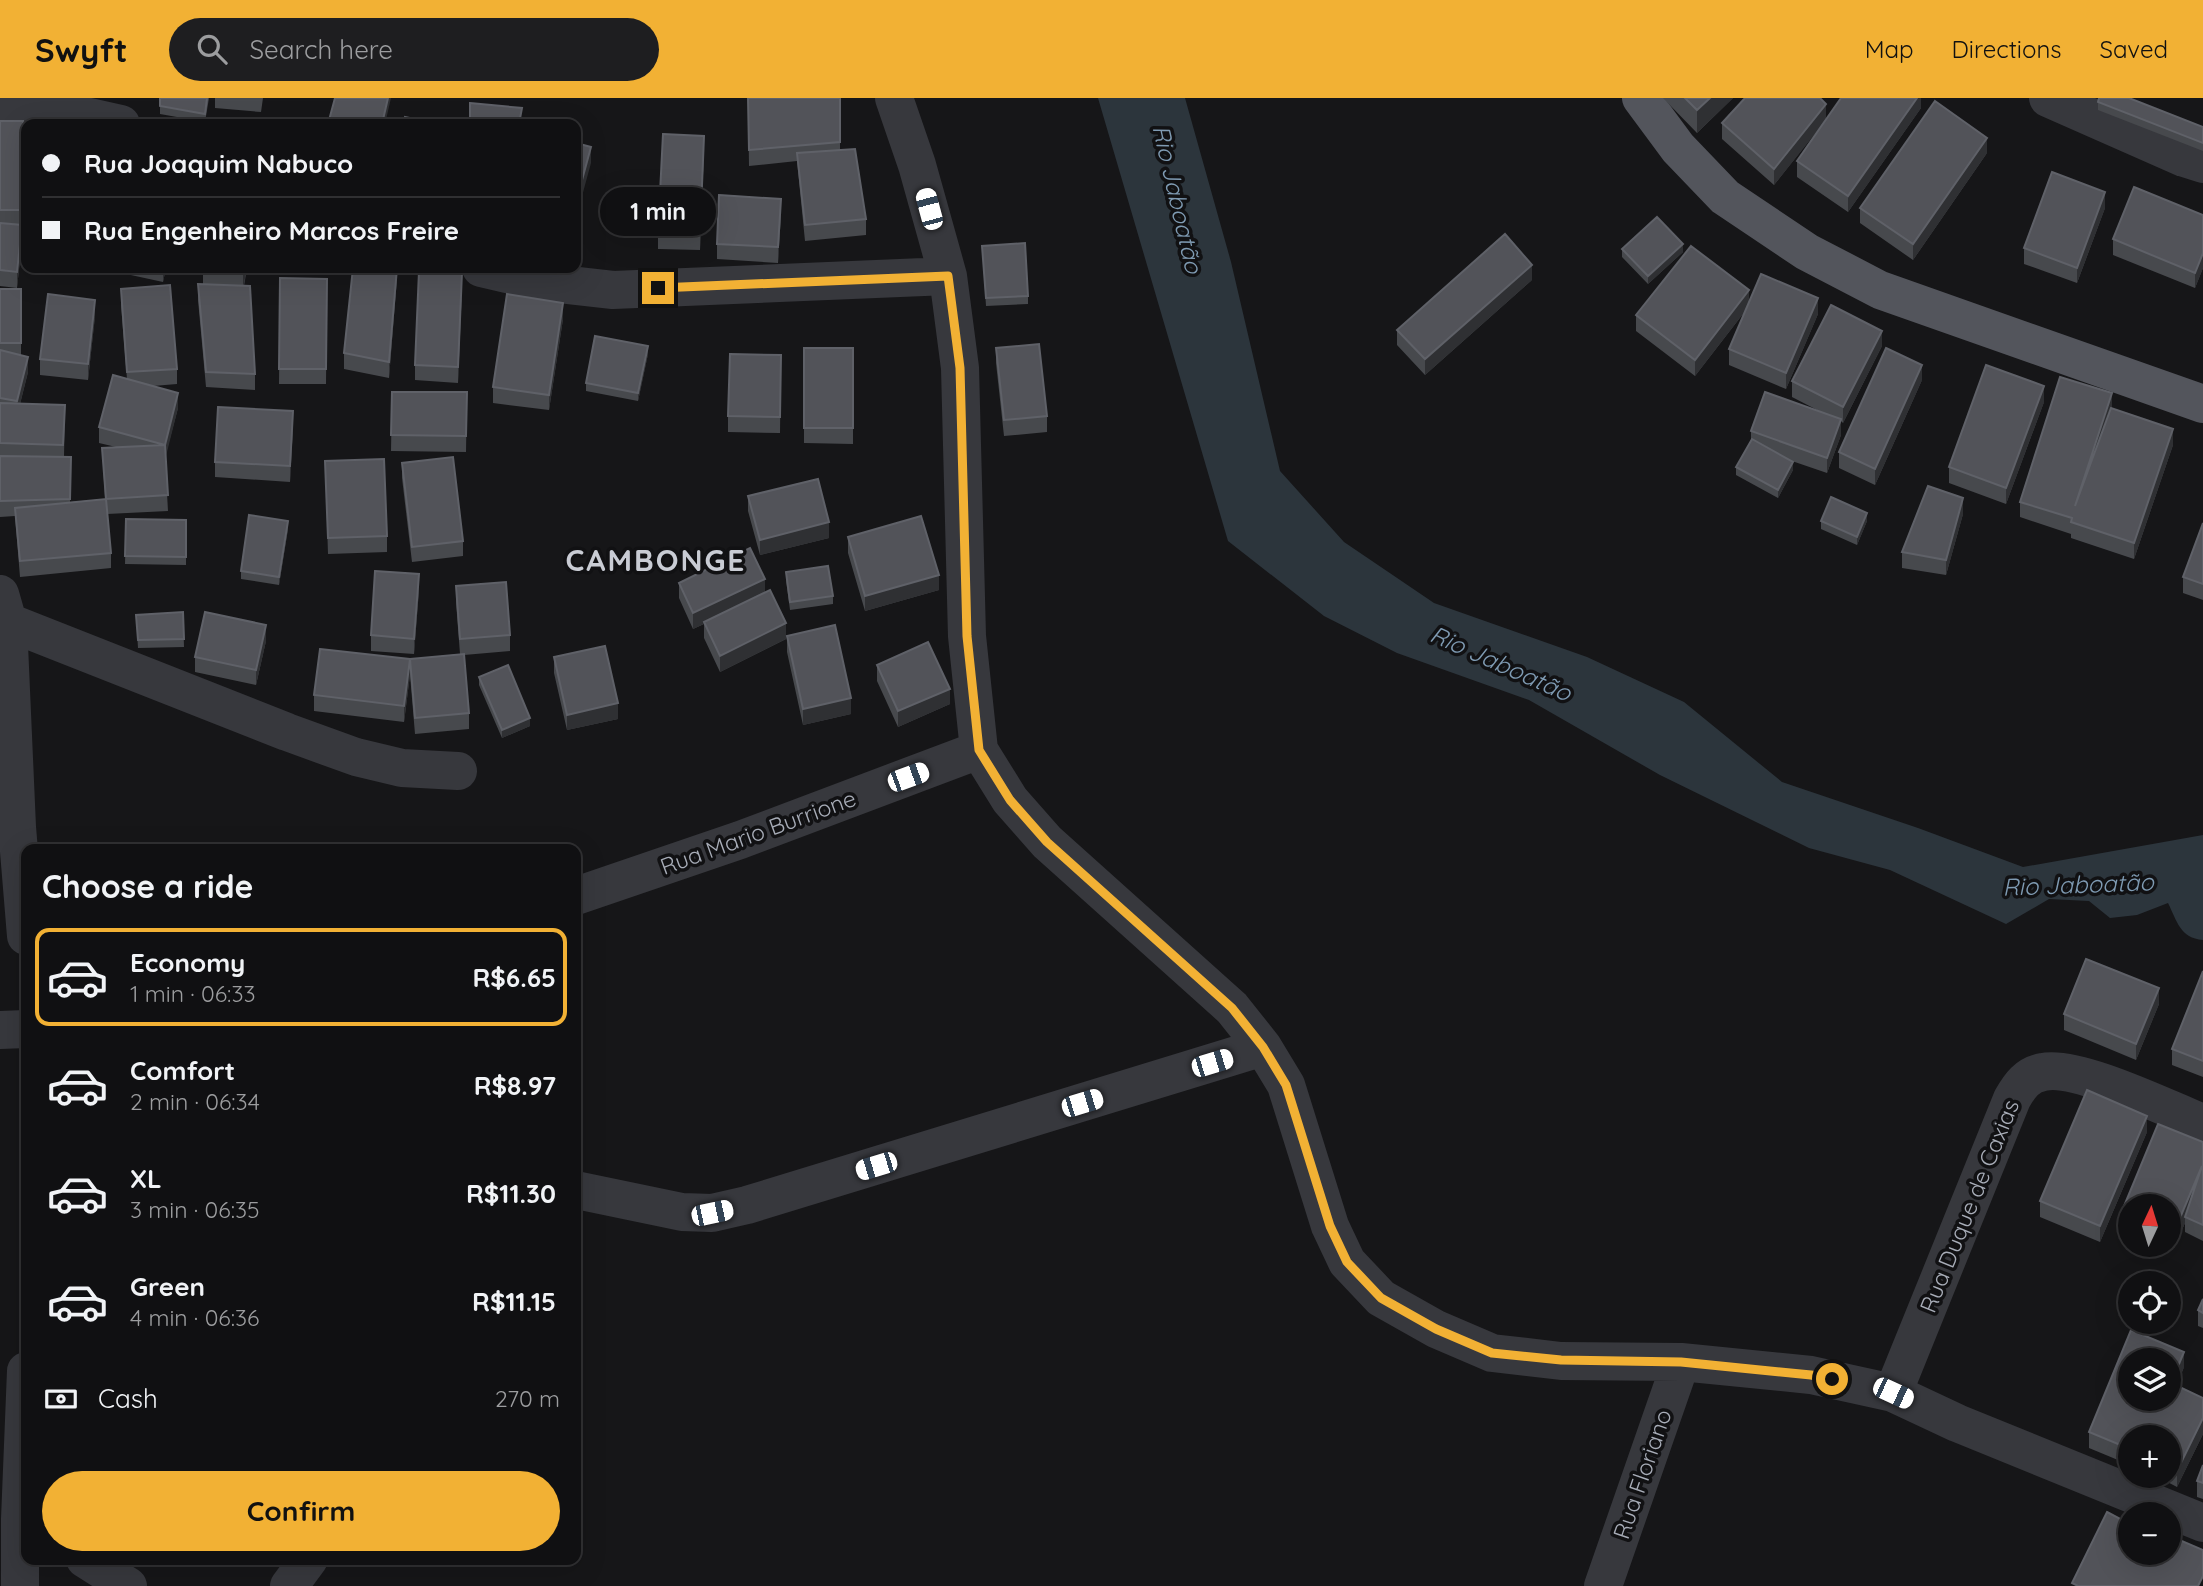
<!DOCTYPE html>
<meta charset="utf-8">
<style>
body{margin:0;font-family:Quicksand,sans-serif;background:#1e1e20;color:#f1f3f6;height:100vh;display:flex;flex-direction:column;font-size:26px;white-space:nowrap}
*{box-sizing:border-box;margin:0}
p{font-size:23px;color:#9c9d9f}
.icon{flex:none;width:38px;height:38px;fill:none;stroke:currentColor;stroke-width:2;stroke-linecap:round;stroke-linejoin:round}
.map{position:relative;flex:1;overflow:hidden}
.details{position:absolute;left:21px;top:746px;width:560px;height:721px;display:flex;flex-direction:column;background:#101012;border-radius:14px;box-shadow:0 7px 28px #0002,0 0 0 2px #303032}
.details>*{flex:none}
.hud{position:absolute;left:21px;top:21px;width:560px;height:154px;border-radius:14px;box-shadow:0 7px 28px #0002,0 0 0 2px #303032;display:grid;align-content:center;height:154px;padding:0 21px;background:#101012}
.needle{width:46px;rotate:4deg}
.controls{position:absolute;left:2118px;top:1096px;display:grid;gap:14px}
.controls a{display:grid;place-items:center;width:63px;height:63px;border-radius:50%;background:#101012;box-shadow:0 7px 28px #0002,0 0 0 2px #303032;font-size:35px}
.end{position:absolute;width:32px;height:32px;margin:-16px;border:9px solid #f2b134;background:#111;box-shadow:0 0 0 4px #111}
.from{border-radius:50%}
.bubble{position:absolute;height:49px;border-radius:24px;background:#101012;box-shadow:0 7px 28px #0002,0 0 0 2px #303032;font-size:23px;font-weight:700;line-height:49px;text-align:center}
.car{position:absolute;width:21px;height:42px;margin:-21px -10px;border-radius:9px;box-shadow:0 0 5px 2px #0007;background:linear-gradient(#fff 24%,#345 0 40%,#fff 0 76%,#345 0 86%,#fff 0)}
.hud b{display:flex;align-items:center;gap:24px;height:66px;font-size:26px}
.hud b+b{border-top:2px solid #303032}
.hud i{width:18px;height:18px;background:#f1f3f6}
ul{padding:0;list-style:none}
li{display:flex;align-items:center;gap:21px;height:98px;margin:0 14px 10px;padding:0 7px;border:4px solid transparent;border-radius:14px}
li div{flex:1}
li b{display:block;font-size:26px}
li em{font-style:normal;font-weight:700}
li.selected{border-color:#f2b134}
li>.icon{width:63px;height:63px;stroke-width:1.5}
h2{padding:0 21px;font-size:32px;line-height:84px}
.pay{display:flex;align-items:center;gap:18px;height:77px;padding:0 21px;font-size:26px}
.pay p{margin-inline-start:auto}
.cta{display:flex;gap:14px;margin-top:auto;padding:14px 21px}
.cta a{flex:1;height:80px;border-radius:42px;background:#f2b134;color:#111;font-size:28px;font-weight:700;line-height:80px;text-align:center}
header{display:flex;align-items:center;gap:42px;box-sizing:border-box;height:98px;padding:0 35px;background:#f2b134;color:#111}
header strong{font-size:33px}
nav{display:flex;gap:38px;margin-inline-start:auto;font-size:24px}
.search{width:490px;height:63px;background:#1e1e20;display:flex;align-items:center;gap:18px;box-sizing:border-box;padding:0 24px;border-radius:38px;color:#9c9d9f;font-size:26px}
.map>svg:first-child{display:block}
</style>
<header>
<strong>Swyft</strong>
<div class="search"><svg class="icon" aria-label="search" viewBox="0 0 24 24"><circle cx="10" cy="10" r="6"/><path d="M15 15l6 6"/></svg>Search here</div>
<nav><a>Map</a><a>Directions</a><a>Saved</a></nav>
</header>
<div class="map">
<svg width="2203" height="1488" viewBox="0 0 2203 1488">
<rect width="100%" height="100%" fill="#161618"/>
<path fill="#2c353c" d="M1098 0H1185L1231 164 1280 373 1344 444 1434 505 1587 559 1684 604 1782 684 1918 730 2023 769 2203 737V842C2180 840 2177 823 2168 805L2137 817 2110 820 2089 803 2049 801 2006 826 1890 772 1809 750 1660 677 1529 602 1397 555 1324 518 1228 443Z"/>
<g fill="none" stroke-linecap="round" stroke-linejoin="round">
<path stroke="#37383d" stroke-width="38" d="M894 0 917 67 948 178 960 270 967 538 979 652 1010 702 1047 744 1232 910 1263 949 1286 987 1330 1128 1347 1164 1381 1200 1436 1231 1492 1255 1561 1263 1681 1264 1811 1277 1893 1295 1957 1325 2203 1425
M2048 0 2184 60 2203 66
M0 4 67 14 121 26
M481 170 542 184 613 192 948 178
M0 496 8 524 17 729 26 838
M8 524 287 634 356 659 402 670 458 673
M576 798 740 742 979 652
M0 932 26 931
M576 1092 682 1114 712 1115 747 1107 1263 949
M1893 1295 2012 1001C2020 987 2027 977 2043 974 2076 966 2168 1011 2203 1025
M85 1461 128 1488
M20 1488V1421L26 1273
M289 1488 309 1461
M1603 1488 1681 1264"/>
<path stroke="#53555c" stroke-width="38" d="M1641 0 1678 50 1725 99 1807 154 1880 192 2203 306"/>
</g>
<path fill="#47494d" d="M160 0H209L205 24 160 16Z
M215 0H263L261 14 215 10Z
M748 0H840V52L866 121V137L805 143 797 63 749 68Z
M1663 0H1733L1697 35Z
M1921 0V10L1848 114 1797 79V63L1823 25 1774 87 1722 41V25L1826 21Z
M2098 4 2203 29V53L2098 12Z
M0 23H23L22 143 17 190 0 188Z
M704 53 700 152 658 151V135Z
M1987 55 1913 162 1860 125V110Z
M2105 110 2077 185 2024 166V150Z
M781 116 778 165 717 161V146Z
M2203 117V170L2195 190 2113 157V141Z
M982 148 1028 198V206L986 208Z
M1622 151 1683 154 1648 186 1622 159Z
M117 170H166L163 184 117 174Z
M203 170H247L244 188 255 276V292L206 289 198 202V186H203Z
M280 180 327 181 326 286H279Z
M397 180 389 280 344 271V255Z
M1532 182 1425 277 1397 247V232Z
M462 190 458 285 415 282V267Z
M0 191H21V257L28 274 20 306 65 307 64 359H71L70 404 105 401 102 350 116 349 99 345V329L127 281 121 207V191L177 271V286L153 288 178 310 165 359 168 413 107 416 111 455V470L20 479 15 418 0 419Z
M1749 205 1818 216 1786 291 1729 267V251L1746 212 1695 278 1636 233V217Z
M95 218 88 282 40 277V261Z
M563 221 549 312 493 305V289Z
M1882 248 1843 325 1841 323V337L1827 375 1789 362 1793 372 1778 400 1736 377V369L1751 344V333L1823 315 1792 299V283Z
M804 250H853V346L804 345Z
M996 250 1047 318V334L1004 338 996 265Z
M648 256 638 303 586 293V285Z
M781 257 780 335 728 334V318Z
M1922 282 1875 387 1839 370V354Z
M392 294H467L466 354 391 353Z
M2044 304 2006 406 1949 385V369Z
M2112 310 2173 347 2134 461 2071 440V436L2020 419V404Z
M293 329 290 384 215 379V364Z
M325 363 387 438V454L328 456Z
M402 365 463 443V458L412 464 402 380Z
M748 398 829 440 760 457 748 413Z
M1963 416 1946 477 1902 470V454Z
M126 421 186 422V467L125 466Z
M1821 423H1867L1857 447 1821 431Z
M2203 425V502L2183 495V479Z
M288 431 279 487 241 481V473Z
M848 439 939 492 865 513 848 455Z
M786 474 833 498V506L790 512 786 482Z
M679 485 765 494 786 541 720 574 704 540V526L693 531 679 500Z
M456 488 510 537V553L464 557 469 615V631L415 636 410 577 404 624 314 613V597L410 561 460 556 456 504Z
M419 492 414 556 371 553V537Z
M183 514 184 549 138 550 136 517Z
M787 538 851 616 803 627 787 554Z
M266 543 256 587 195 574V559Z
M554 559 618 621 567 632 554 575Z
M877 567 950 606 898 629 877 583Z
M479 579 530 628 502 640 479 587Z
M2203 873V979L2172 967V951Z
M2159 906 2136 962 2064 932V916Z
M2147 1034 2100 1144 2040 1119V1103Z
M2203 1044V1143L2185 1134V1125L2174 1150 2166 1146H2168V1108H2130V1132L2122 1128V1113Z
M2203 1201V1230L2198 1228V1212Z
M2184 1269 2177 1287 2203 1300V1336L2177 1389 2154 1377H2168V1339H2130V1367L2089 1350V1334Z
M2203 1367V1401L2197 1399V1383Z"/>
<path fill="#2f3033" d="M388 0H391L385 26H382Z
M1710 0H1733L1697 35V12Z
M1917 0H1921V10L1848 114V98Z
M1826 6V22L1774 87V71Z
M704 38V53L700 152V136Z
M1987 40V55L1913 162V146Z
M591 49V65L576 120V104Z
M2105 94V110L2077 185V170Z
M781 101V116L778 165V149Z
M22 127V143L17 190V174Z
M1683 146V154L1648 186V178Z
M2203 155V170L2195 190V175Z
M1532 167V182L1425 277V261Z
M163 170H166L163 184Z
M244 170H247L243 190V175Z
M397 170V180L389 280V264Z
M462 174V190L458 285V269Z
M1749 192V208L1695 278V262Z
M1818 200V216L1786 291V275Z
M95 202V218L88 282V266Z
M563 205V221L549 312V297Z
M1882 233V248L1843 325V309Z
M648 248V256L638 303V295Z
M28 259V274L17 318V303Z
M1922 267V282L1875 387V371Z
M2044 288V304L2006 406V390Z
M178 295V310L165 362V347Z
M2112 295V311L2075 408Z
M293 313V329L290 384V368Z
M1841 321V337L1827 375V360Z
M2173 331V347L2134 461V445Z
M1793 364V372L1778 400V392Z
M1963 400V416L1946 477V462Z
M1867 415V423L1857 447V439Z
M288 423V431L279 487V479Z
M829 424V440L760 457V442Z
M419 476V492L414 556V541Z
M939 477V492L865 513V498Z
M765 481V497L693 531V515Z
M786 525V541L720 574V558Z
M266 527V543L256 587V572Z
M410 561V577L404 624V608Z
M950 591V606L898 629V613Z
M851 600V616L803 627V611Z
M618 605V621L567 632V617Z
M530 620V628L502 640V632Z
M2159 890V906L2136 962V946Z
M2147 1018V1034L2100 1144V1128Z
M2202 1068 2185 1119V1125L2174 1150V1134Z
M2184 1254V1269L2171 1300V1285Z
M2203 1320V1336L2177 1389V1373Z"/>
<path fill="#525359" stroke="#5f6168" stroke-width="2" fill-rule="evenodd" d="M160 0H207L205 16 160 8Z
M335 0H388L382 26H328Z
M748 0H840V44L749 52Z
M1685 0H1710L1697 12Z
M1745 0H1820L1826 6 1774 71 1722 25Z
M1841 0H1917L1848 98 1797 63Z
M2099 0H2129L2203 29V45L2098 4Z
M1935 3 1987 40 1913 146 1860 110Z
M470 5 522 10 519 26H470Z
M405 19 438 26H403Z
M0 23H23V112H0Z
M663 36 704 38 700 136 658 135Z
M576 45 591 49 576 104Z
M855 51 866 121 805 127 797 55Z
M2052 74 2105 94 2077 170 2024 150Z
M2134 89 2203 117V155L2195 175 2113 141Z
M719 97 781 101 778 149 717 146Z
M1657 119 1683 146 1648 178 1622 151Z
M0 125 22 127 17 174 0 172Z
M1505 136 1532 167 1425 261 1397 232Z
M1025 145 1028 198 986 200 982 148Z
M1691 148 1749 192 1695 262 1636 217Z
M203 170H244L243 175 203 172Z
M353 170H397L389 264 344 255Z
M419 173 462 174 458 269 415 267Z
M1761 176 1818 200 1786 275 1729 251Z
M280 180 327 181 326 271H279Z
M198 186 250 188 255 276 206 274Z
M170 187 177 271 127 274 121 191Z
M0 191H21V245H0Z
M48 196 95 202 88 266 40 261Z
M507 196 563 205 549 297 493 289Z
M1831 207 1882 233 1843 309 1792 283Z
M595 238 648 248 638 295 586 285Z
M1039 246 1047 318 1004 322 996 250Z
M804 250H853V330H804Z
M1886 250 1922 267 1875 371 1839 354Z
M0 252 28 259 17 303 0 300Z
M730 256 781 257 780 319 728 318Z
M1986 267 2044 288 2006 390 1949 369Z
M113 277 178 295 165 347 168 397 106 401 102 350 165 347 99 329Z
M2060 279 2112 295 2075 408 2111 310 2173 331 2134 445 2071 424 2072 420 2020 404Z
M392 294H467L466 338 391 337Z
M1765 294 1841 321 1827 360 1751 333Z
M0 305 65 307 63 347 0 345Z
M218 309 293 313 290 368 215 364Z
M1752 341 1793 364 1778 392 1736 369Z
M0 358 71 359 70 401 0 403Z
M453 359 463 443 412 449 402 365Z
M384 361 387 438 328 440 325 363Z
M818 381 829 424 760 442 748 398Z
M1928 388 1963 400 1946 462 1902 454Z
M1831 399 1867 415 1857 439 1821 423Z
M106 401 111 455 20 463 15 410Z
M249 417 288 423 279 479 241 473Z
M921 418 939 477 865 498 848 439Z
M126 421 186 422V459L125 458Z
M2203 425V486L2183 479Z
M750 450 765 481 693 515 679 485Z
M828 468 833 498 790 504 786 474Z
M375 473 419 476 414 541 371 537Z
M506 484 510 537 460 541 456 488Z
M770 492 786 525 720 558 704 524Z
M183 514 184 541 138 542 136 517Z
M205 514 266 527 256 572 195 559Z
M835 527 851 600 803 611 787 538Z
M928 544 950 591 898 613 877 567Z
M605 548 618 605 567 617 554 559Z
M320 551 410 561 464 556 469 615 415 620 410 561 404 608 314 597Z
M508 567 530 620 502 632 479 579Z
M2086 861 2159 890 2136 946 2064 916Z
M2203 873V963L2172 951Z
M2087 992 2147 1018 2100 1128 2040 1103Z
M2158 1026 2203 1044V1127L2185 1119 2202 1068 2174 1134 2168 1132V1108H2130V1116L2122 1113Z
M2203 1201V1215L2198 1212Z
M2131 1232 2184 1254 2171 1285 2203 1300V1320L2177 1373 2168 1369V1339H2130V1351L2089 1334ZM2130 1262H2168V1300H2130Z
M2203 1367V1385L2197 1383Z
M2107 1414 2130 1426V1454H2168V1437L2203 1452V1478L2198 1488H2078L2072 1485Z"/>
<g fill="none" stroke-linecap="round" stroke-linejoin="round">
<path stroke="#f2b134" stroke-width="9" d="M658 190 948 178 960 270 967 538 979 652 1010 702 1047 744 1232 910 1263 949 1286 987 1330 1128 1347 1164 1381 1200 1436 1231 1492 1255 1561 1262 1681 1264 1811 1277 1832 1281"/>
</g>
<g text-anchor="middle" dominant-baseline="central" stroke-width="7" stroke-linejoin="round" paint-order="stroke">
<g font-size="23" fill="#a8adb8" stroke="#111113">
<text transform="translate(758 734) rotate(-20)">Rua Mario Burrione</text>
<text transform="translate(1969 1108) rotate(-68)">Rua Duque de Caxias</text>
<text transform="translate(1642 1376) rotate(-71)">Rua Floriano</text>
</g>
<g font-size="24" font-style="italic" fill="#7f9bb3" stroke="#111113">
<text transform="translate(1178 101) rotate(77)">Rio Jaboatão</text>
<text transform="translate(1501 565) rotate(24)">Rio Jaboatão</text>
<text transform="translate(2078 786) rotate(-2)">Rio Jaboatão</text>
</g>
<g font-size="30" font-weight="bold" letter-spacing="2" fill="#c9ccd4" stroke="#111113">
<text x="656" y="462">CAMBONGE</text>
</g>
</g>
</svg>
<div class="controls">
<a><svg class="needle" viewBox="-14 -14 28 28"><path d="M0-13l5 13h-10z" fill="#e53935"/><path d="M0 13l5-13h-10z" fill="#9c9d9f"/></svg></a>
<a><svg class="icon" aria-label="locate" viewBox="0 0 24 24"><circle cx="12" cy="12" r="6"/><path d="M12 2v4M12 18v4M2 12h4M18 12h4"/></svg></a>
<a><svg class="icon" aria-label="layers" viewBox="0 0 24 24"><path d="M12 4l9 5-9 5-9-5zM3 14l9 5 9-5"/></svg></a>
<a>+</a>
<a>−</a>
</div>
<i class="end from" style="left:1832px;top:1281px"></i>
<i class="end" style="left:658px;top:190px"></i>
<div class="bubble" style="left:600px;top:89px;width:116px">1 min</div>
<i class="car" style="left:929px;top:111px;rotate:345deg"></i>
<i class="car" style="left:908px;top:679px;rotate:70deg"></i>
<i class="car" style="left:1212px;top:965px;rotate:73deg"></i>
<i class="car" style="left:1082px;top:1005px;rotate:73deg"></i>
<i class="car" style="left:876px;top:1068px;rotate:253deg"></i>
<i class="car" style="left:712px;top:1115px;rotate:78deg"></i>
<i class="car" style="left:1893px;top:1295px;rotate:115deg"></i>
<div class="hud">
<b><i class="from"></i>Rua Joaquim Nabuco</b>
<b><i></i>Rua Engenheiro Marcos Freire</b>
</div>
<section class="details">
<h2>Choose a ride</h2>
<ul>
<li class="selected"><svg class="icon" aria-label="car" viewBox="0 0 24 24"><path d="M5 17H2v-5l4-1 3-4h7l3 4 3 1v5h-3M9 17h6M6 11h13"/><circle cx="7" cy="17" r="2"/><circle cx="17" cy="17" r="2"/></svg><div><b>Economy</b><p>1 min · 06:33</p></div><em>R$6.65</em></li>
<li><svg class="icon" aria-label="car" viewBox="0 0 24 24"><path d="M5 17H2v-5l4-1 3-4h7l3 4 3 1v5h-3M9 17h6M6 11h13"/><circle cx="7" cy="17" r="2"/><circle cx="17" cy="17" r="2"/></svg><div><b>Comfort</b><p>2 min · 06:34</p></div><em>R$8.97</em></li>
<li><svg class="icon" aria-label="car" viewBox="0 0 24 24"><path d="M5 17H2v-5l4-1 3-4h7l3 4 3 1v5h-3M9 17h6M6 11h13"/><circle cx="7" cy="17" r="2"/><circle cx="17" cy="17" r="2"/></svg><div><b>XL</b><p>3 min · 06:35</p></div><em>R$11.30</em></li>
<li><svg class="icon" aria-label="car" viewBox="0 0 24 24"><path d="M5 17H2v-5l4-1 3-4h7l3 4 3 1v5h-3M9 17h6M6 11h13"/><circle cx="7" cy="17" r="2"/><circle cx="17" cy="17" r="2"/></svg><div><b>Green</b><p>4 min · 06:36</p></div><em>R$11.15</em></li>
</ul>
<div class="pay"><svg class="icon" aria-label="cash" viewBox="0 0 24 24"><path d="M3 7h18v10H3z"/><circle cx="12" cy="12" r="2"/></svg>Cash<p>270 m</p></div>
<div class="cta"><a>Confirm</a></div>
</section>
</div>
